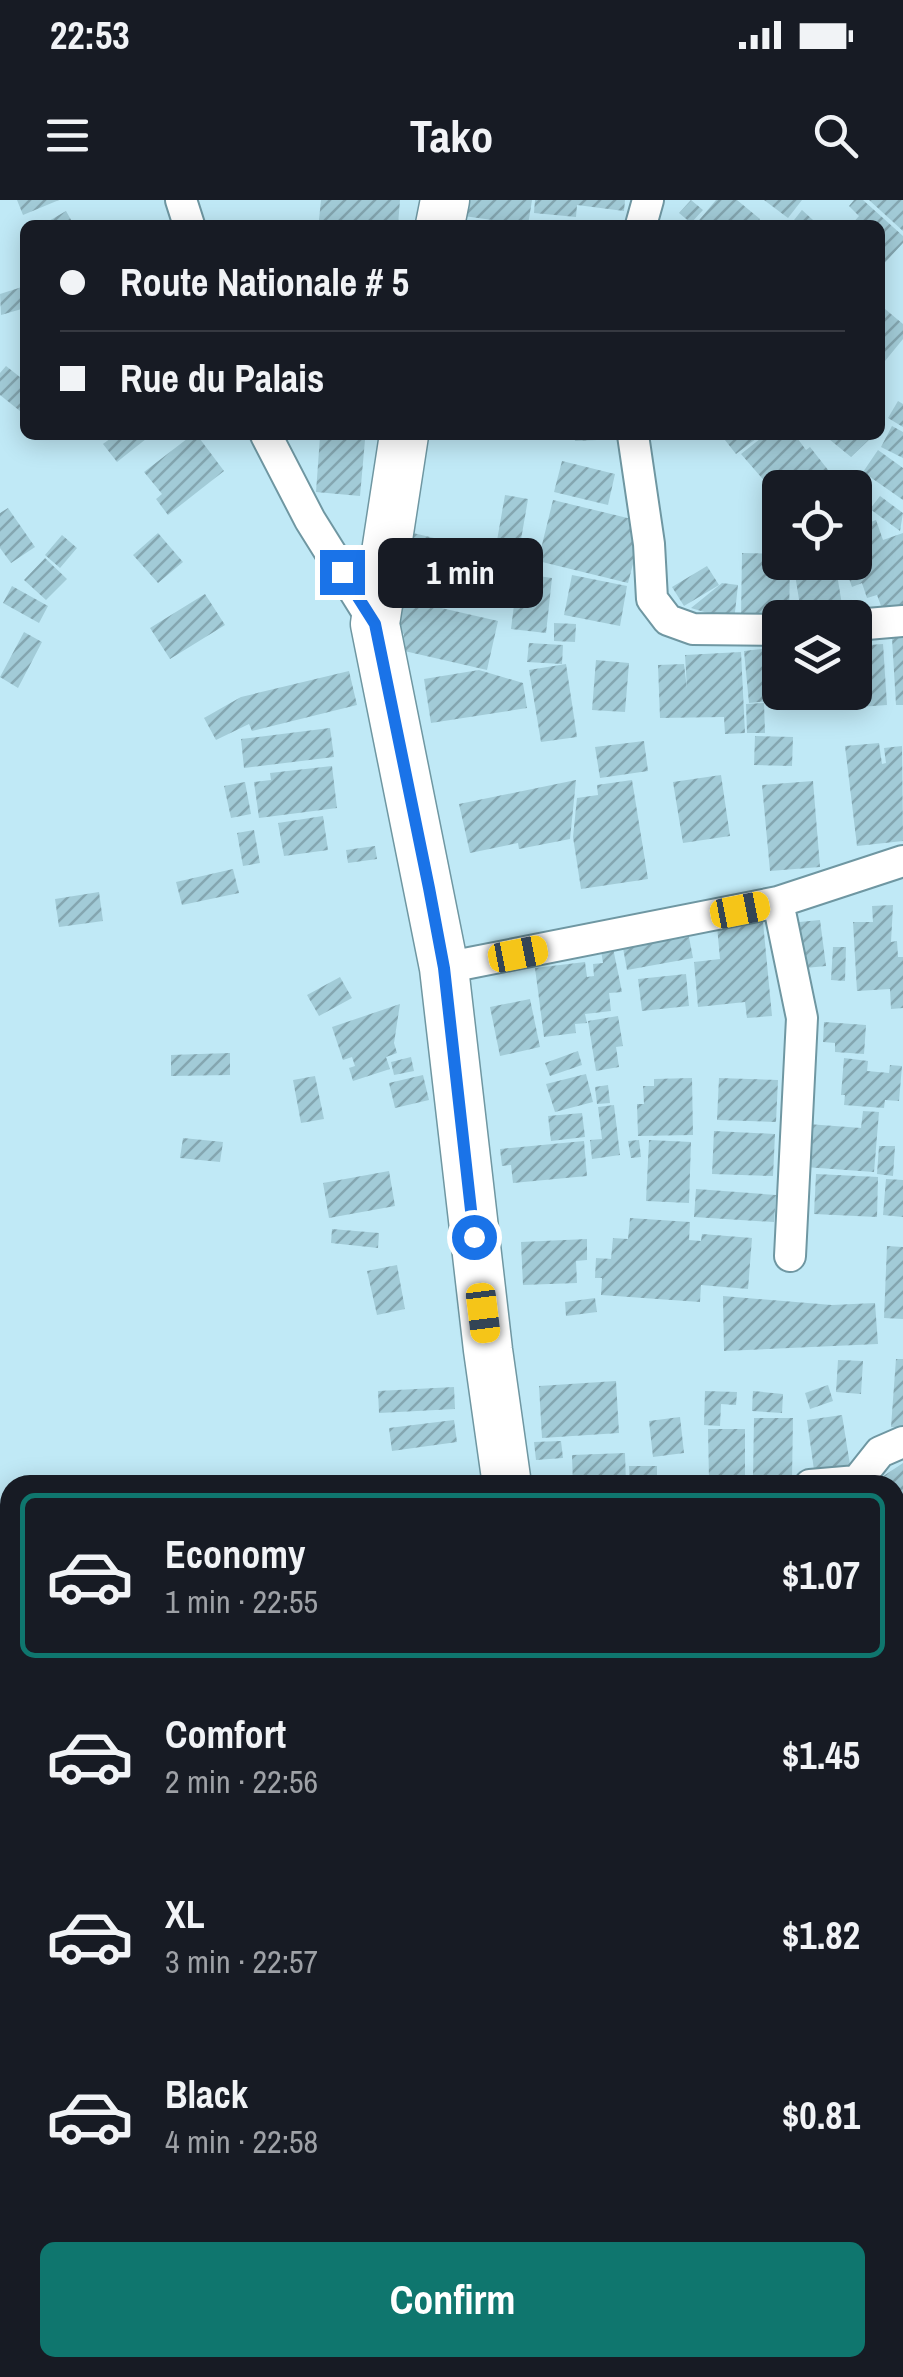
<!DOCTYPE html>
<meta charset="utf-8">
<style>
body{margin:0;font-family:"Archivo Narrow",sans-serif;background:#242831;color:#f1f3f6;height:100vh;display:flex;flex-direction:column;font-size:38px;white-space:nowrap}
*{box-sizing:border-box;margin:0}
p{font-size:32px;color:#9ea1a6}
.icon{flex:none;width:55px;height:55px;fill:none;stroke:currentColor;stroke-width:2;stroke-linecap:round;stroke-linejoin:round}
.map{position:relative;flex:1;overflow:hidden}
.side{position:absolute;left:0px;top:1275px;width:905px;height:902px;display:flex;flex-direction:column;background:#171b24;border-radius:30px 30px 0 0;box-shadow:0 5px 25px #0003}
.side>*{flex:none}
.guide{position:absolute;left:20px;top:20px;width:865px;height:220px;border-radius:15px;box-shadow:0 5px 25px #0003;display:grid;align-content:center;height:220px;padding:0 40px;background:#171b24}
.controls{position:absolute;left:762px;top:270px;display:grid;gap:20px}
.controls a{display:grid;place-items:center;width:110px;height:110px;border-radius:15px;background:#171b24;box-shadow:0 5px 25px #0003;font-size:50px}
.end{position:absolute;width:45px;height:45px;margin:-22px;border:12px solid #1a73e8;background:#fff;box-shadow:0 0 0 5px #fff}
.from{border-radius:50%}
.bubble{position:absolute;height:70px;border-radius:15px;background:#171b24;box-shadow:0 5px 25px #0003;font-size:32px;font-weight:800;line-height:70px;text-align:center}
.car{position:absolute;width:30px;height:60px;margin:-30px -15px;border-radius:12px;box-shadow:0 0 8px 2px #0007;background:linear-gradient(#f5c518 24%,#345 0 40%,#f5c518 0 76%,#345 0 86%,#f5c518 0)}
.guide b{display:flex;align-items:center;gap:35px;height:95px;font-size:38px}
.guide b+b{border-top:2px solid #363941}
.guide i{width:25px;height:25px;background:#f1f3f6}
ul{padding:18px 0 0;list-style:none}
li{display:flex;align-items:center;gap:30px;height:165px;margin:0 20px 15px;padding:0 20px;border:5px solid transparent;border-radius:15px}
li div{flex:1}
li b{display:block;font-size:38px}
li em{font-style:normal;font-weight:800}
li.selected{border-color:#0f766e}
li>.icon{width:90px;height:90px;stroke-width:1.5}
.primary-button{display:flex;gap:20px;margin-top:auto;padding:20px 40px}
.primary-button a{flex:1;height:115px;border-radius:15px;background:#0f766e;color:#fff;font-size:40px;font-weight:800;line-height:115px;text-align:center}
.status{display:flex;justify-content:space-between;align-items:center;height:70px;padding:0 50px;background:#171b24;direction:ltr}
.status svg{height:28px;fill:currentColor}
header{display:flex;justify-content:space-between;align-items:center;height:130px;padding:0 40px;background:#171b24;font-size:45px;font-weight:800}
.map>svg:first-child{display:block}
</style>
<div class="status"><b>22:53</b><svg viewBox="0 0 49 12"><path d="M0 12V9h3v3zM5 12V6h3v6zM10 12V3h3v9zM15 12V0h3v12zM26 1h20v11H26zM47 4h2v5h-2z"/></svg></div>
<header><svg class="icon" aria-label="menu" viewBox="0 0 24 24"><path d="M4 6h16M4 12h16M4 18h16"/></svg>Tako<svg class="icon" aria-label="search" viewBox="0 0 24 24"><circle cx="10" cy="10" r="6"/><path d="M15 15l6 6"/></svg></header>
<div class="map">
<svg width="903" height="2177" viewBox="0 0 903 2177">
<defs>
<pattern id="building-hatch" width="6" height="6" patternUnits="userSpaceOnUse" patternTransform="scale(2.5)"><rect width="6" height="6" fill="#a2cbd7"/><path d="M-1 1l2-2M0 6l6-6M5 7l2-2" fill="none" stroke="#84a6b0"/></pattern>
</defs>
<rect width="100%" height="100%" fill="#c0e9f6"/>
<path fill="url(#building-hatch)" d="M17 0H59L23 15Z
M321 0H400L398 25 319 20Z
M466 0H532L528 25 464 16Z
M535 0H625L624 11 577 5 576 17 534 13Z
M691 0 703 10 691 23 679 13Z
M716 0H737L760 19 755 25H695Z
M764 0H802L788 18Z
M854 0H863L903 36V43L880 68V25H851L859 16 849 6Z
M869 0H903V31Z
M802 10 813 20 809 25H790Z
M66 11 74 25H42Z
M25 86V108L1 115 0 94Z
M885 109 903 124V139L885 161 880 157V115Z
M6 166 25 181V215L0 195V173Z
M898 201 903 204V227L888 218Z
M892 226 903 232V258L881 247Z
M115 235H151L117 262 103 244Z
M192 235H197L224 271 168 315 156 299 162 294 144 272Z
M574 235H620V239L575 241Z
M721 235H761L736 254Z
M765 235H795L806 250 810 247 836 280 827 288H780V299L741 254Z
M824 235H874L851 257Z
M320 237 365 240 360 296 316 292Z
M878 250 903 268V300L863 272Z
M562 261 615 274 608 305 554 292Z
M505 295 528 299 518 357 495 352Z
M880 296 903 313 900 331 870 309Z
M553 300 644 322 628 383 538 361Z
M8 308 35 347 11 363 0 348V313Z
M876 320 883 340 903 333V407L884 414 877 395 867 398 862 383 852 387 843 362H855V328Z
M158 333 183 362 158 383 133 355Z
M413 333 472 347 462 388 403 374Z
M62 335 77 348 60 368 45 355Z
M742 353 780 354V362H790L789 417H741Z
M45 358 67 379 46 400 24 380Z
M793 362H835L843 411 802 418Z
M707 366 719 385 684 406 672 387Z
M518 373 552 378 546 433 511 429Z
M572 375 627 386 620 426 564 415Z
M722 383 738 385 734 421 691 408Z
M12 386 48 406 39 423 3 403Z
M205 394 225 425 170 459 150 428Z
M402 399 498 421 487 470 400 450 404 434 394 431Z
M554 423 576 424 575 442 554 441Z
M24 432 42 442 18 488 0 477Z
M892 438H903V505H896Z
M529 443 563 445 562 464 527 462Z
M883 444 887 505 845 508 844 492H855V446Z
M780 447V492H813L814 497 749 503 744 451Z
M741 452 745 533 725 534 724 517 660 518 658 465 684 464 687 489 685 455Z
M596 460 629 463 625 512 592 510Z
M566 464 577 537 541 542 529 470Z
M479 470 523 483 527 508 431 523 424 479Z
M349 471 357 505 252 531 249 524 216 540 204 518 241 497Z
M764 503 765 533H747L746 504Z
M330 528 334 557 244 568 241 539Z
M755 536 793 537 792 566 754 565Z
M644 541 648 571 600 578 595 547Z
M879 543 882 564 886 563 884 548 902 546 903 641 857 646 845 546Z
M332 566 337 608 259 618 254 582 271 580 270 573Z
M721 575 730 636 683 643 673 582Z
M576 580 570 639 519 649 518 643 470 653 459 604Z
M632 580 648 679 581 689 573 637 577 598 598 595 597 585Z
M813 581 820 667 770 671 762 585Z
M245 582 251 614 231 618 224 586Z
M323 616 328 650 284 656 278 623Z
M254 630 260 663 243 666 237 633Z
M375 646 377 659 348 663 346 650Z
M233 669 239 693 182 705 176 682Z
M99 692 103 721 59 727 55 699Z
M893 705 891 742 897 741 898 757H903V808L891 809 890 789 857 791 853 722H873L872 706Z
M820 720 826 766 795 769 789 723Z
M763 722 772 816 747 818 745 802 698 807 694 762 720 759 717 726Z
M689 737 693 758 627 770 623 748Z
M833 747H846L845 781 831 780Z
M613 748 622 792 609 793 611 811 585 814 587 823 575 824 576 833 544 837 535 768 585 762 587 777 594 776 593 764 603 763 601 750Z
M686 774 689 806 642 811 638 779Z
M340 777 352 798 319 816 307 795Z
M530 799 540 847 500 856 490 807Z
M400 804 394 843 397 853 386 857 390 869 353 881 349 868 355 866 352 857 343 860 332 827Z
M618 816 623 846 616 847 619 867 596 871 588 821Z
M824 822 866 825 864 854 835 852V843L823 842Z
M578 851 582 865 550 876 545 863Z
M230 853V875L171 876V855Z
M411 857 414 871 394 875 391 862Z
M844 858 868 861 867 871 889 873 890 865 902 866 899 901 885 900 884 908 844 905 845 895H841Z
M586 874 593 902 555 912 546 884Z
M423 875 429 900 395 908 389 883Z
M315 876 324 919 301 923 293 880Z
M692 878 693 935 638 936 637 904H644L643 886H654V879Z
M719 878 778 880 776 922 717 920Z
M608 885 610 903 597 904 595 887Z
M614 905 620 955 592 959 590 940 602 939 598 907Z
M863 911 879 912 874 972 805 967 808 924 861 928Z
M582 913 585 937 551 941 548 916Z
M714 931 775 934 773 976 712 974Z
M183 938 223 942 220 962 180 958Z
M639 940 641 957 631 958 628 941Z
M649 940 691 942 689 1003 646 1001Z
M584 941 587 976 513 983 511 965 502 966 500 949Z
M879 946H895L893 976 877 974Z
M389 971 395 1006 329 1018 323 983Z
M816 974 878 977 877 1017 814 1014Z
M886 979 903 980V1017L883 1015Z
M696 989 776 995 774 1022 694 1017Z
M630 1018 690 1022 689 1040 701 1041 702 1034 752 1038 748 1089 701 1085 700 1102 601 1095 602 1078H595L596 1058 611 1059 613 1038 628 1039Z
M332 1029 379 1033 378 1048 331 1043Z
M587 1039V1060L576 1061 577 1083 523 1085 521 1042Z
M887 1046 903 1047V1119L884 1118Z
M397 1065 405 1109 377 1115 367 1071Z
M723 1096 832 1105 875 1103 878 1144 724 1151Z
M595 1098 597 1112 566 1116 565 1102Z
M896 1159H903V1228L891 1227Z
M838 1160 863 1161 861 1194 836 1192Z
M616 1181 619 1233 542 1238 539 1186Z
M828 1185 833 1201 810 1209 805 1193Z
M454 1187 455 1209 379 1213 378 1191Z
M705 1191 737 1192 736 1205 721 1204 720 1226 704 1225Z
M753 1191 783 1194 782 1213 752 1211Z
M842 1215 851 1271 815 1277 807 1220Z
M680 1217 684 1253 653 1257 649 1221Z
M754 1218H793L792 1278 753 1277Z
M454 1220 457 1242 392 1251 389 1228Z
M708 1229H745V1280H709Z
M561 1241 563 1258 536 1260 534 1242Z
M625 1253 626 1285H573L572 1255Z
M903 1263V1352L895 1351V1285H881L882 1277Z
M629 1266H657V1285H630Z
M0 1652 10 1653 9 1686 0 1684Z
M0 1696 10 1698V1718L2 1756Z
M10 1762V1792L0 1801V1771Z
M895 1798H903V1851H895Z
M0 2052H6L3 2103H0Z
M895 2103H903V2146H895Z
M895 2152H902V2177H850V2168H895Z
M457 2168H558V2177H457Z
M790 2168H823L820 2177H788Z
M650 2169H698V2177H650Z"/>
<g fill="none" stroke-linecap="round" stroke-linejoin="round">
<g stroke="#6f97a2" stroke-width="34">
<path id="minor" d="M181 0 189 25
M641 25 648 0
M266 235 310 320 375 424
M633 235 649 344 652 399 668 420 693 429 780 430
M855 425 903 421
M778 702 802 818 790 1056
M444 768 778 702 903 661
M810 1285 857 1281 880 1252 903 1242
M0 1540 10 1544
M895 1626 903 1625
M895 1917H903
M895 2087H903"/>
</g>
<g stroke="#6f97a2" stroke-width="51">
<path id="primary" d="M440 25 445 0
M404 235 375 424 444 768 488 1150 507 1285
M597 2168 599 2177"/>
</g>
<use href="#minor" stroke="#fff" stroke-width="30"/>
<use href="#primary" stroke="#fff" stroke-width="48"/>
</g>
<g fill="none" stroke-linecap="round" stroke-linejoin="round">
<path stroke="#1a73e8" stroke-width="12" d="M342 372 375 424 429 688 444 768 474 1037"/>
</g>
</svg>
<div class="controls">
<a><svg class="icon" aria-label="locate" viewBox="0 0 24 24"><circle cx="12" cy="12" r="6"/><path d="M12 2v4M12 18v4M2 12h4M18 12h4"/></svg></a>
<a><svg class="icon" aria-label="layers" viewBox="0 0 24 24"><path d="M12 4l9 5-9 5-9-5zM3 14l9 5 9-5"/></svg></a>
</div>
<i class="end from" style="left:474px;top:1037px"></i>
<i class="end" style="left:342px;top:372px"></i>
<div class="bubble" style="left:378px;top:338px;width:165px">1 min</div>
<i class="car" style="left:740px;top:710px;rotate:79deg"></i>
<i class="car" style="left:518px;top:754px;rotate:79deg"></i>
<i class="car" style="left:483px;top:1113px;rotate:173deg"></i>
<div class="guide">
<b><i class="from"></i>Route Nationale # 5</b>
<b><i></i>Rue du Palais</b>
</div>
<section class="side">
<ul>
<li class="selected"><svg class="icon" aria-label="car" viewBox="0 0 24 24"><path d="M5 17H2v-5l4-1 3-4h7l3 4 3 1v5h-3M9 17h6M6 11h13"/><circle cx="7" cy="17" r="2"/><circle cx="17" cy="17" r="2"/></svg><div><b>Economy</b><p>1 min · 22:55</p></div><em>$1.07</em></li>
<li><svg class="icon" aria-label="car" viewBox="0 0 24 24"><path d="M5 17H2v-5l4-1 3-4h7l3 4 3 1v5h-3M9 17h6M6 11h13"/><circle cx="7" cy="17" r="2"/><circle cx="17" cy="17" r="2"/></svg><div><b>Comfort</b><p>2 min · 22:56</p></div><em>$1.45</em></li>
<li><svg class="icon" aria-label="car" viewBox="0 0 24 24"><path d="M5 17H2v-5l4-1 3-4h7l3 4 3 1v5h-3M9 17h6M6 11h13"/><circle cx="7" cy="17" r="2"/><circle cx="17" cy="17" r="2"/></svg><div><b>XL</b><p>3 min · 22:57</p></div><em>$1.82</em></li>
<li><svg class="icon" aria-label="car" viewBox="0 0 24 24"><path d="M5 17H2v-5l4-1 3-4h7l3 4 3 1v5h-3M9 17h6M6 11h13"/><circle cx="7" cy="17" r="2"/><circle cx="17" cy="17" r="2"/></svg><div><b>Black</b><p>4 min · 22:58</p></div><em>$0.81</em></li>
</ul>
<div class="primary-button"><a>Confirm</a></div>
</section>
</div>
